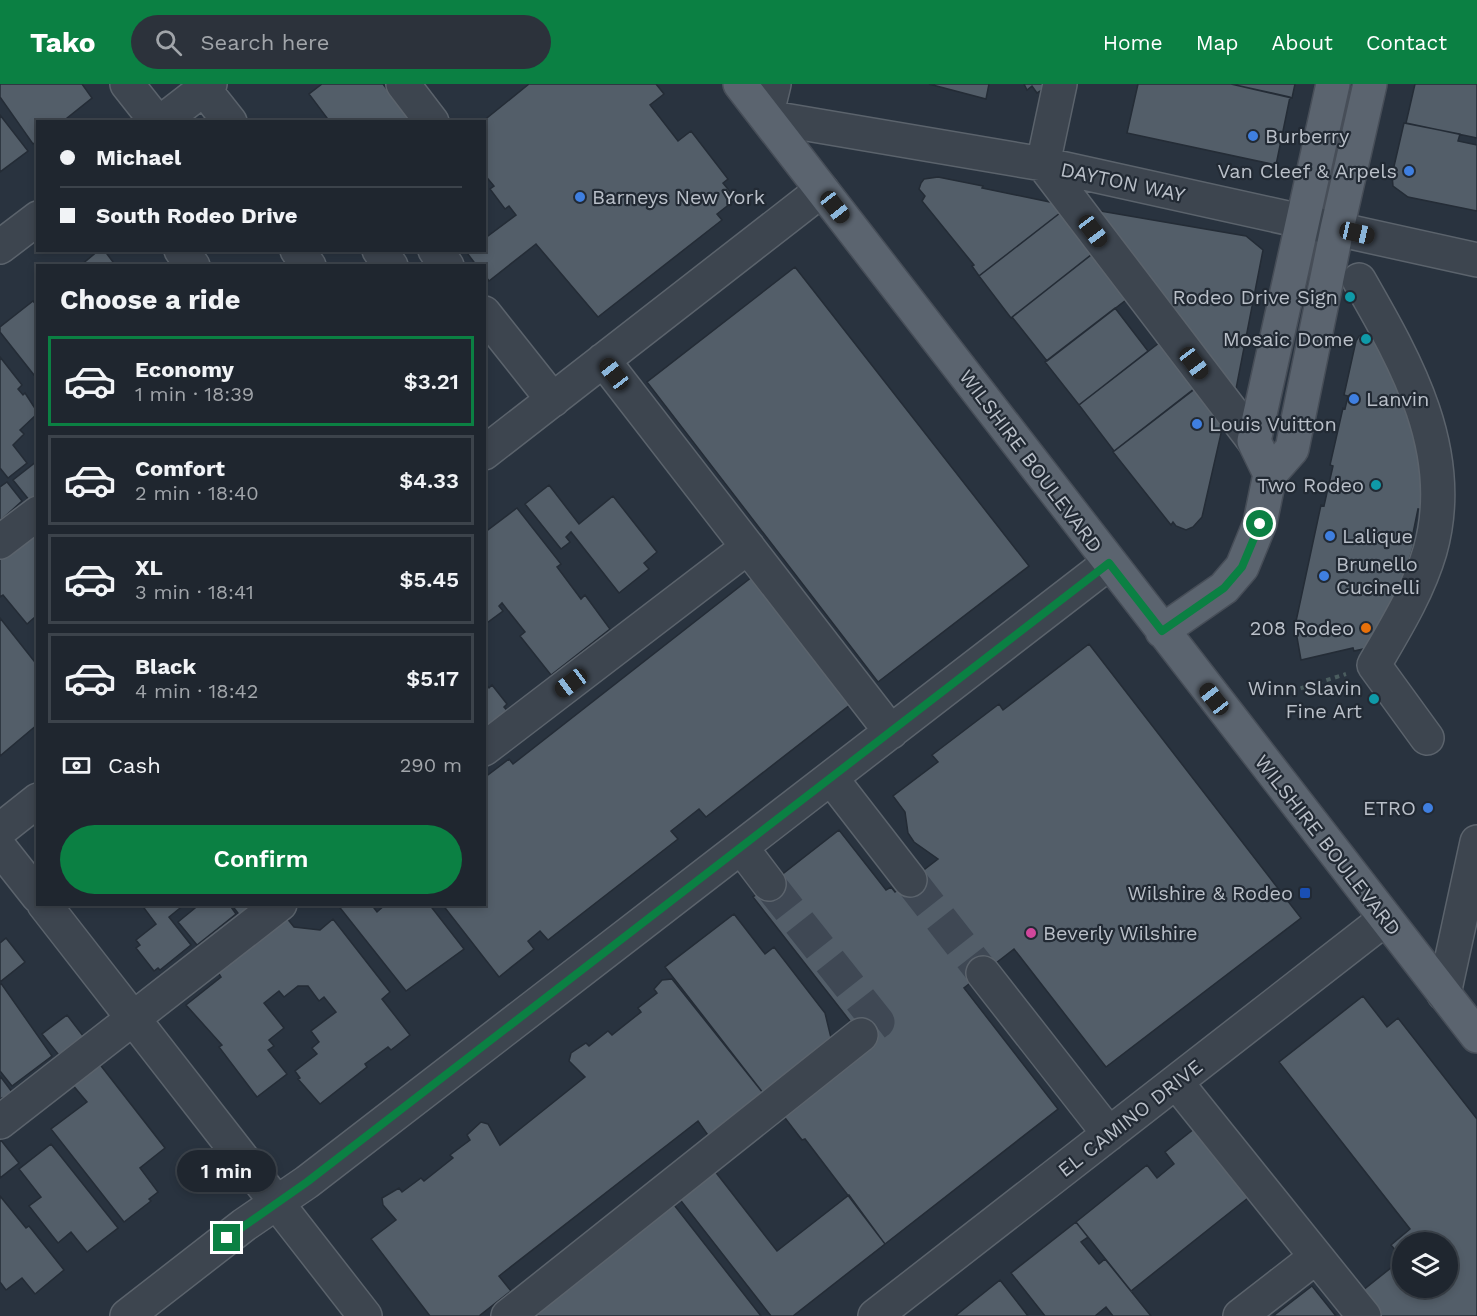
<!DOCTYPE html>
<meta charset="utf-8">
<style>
body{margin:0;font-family:"Work Sans",sans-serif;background:#2c323b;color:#f1f3f6;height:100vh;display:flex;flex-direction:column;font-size:22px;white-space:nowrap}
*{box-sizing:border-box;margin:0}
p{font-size:20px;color:#a1a5aa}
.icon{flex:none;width:33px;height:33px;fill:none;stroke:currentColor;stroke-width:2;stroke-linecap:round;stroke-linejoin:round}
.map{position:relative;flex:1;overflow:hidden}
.details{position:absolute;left:36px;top:180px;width:450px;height:642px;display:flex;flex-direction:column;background:#1f262f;border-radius:0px;box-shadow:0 3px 9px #0003,0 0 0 2px #3c434b}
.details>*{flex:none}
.top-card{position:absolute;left:36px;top:36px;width:450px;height:132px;border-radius:0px;box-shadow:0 3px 9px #0003,0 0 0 2px #3c434b;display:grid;align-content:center;height:132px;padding:0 24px;background:#1f262f}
.tools{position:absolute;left:1392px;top:1148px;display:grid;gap:12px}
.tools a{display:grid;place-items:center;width:66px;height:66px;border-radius:50%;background:#1f262f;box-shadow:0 3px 9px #0003,0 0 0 2px #3c434b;font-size:30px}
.end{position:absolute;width:27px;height:27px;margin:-14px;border:8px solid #0b8043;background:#fff;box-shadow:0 0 0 3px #fff}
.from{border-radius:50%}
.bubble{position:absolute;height:42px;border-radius:21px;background:#1f262f;box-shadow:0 3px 9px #0003,0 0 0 2px #3c434b;font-size:20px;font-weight:600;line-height:42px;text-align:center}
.car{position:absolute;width:18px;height:36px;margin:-18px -9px;border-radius:8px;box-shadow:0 0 4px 2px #0007;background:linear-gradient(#222 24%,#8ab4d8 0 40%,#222 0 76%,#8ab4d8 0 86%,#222 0)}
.top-card b{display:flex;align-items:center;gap:21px;height:57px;font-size:22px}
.top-card b+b{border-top:2px solid #3c434b}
.top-card i{width:15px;height:15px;background:#f1f3f6}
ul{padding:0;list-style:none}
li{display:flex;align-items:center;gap:18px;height:90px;margin:0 12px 9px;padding:0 12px;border:3px solid #3c434b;border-radius:0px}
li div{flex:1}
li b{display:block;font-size:22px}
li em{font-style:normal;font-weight:600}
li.active{border-color:#0b8043}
li>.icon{width:54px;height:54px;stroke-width:1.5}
h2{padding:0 24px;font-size:27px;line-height:72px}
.pay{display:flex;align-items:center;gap:15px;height:66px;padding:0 24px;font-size:22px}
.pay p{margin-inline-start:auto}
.primary-button{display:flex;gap:12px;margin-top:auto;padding:12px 24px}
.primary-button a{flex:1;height:69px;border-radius:36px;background:#0b8043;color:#fff;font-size:24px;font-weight:600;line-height:69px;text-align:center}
header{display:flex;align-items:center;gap:36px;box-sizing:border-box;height:84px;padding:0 30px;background:#0b8043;color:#fff}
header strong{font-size:28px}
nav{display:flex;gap:33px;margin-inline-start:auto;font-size:21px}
.search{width:420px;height:54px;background:#2c323b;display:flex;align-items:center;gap:15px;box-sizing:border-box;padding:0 21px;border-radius:33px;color:#a1a5aa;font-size:22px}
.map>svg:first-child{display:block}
</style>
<header>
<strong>Tako</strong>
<div class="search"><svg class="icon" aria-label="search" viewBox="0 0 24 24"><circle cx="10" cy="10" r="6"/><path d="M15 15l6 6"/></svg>Search here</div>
<nav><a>Home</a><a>Map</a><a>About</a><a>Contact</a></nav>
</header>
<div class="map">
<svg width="1477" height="1232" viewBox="0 0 1477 1232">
<rect width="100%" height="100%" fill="#29333f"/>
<path fill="#535e69" stroke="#242c36" stroke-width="1.5" d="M0 0H82L92 14 62 38H38V56L33 60 0 13Z
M322 0H383L412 38H330L309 10Z
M529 0H656L664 10 650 21 678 57 691 47 728 95 723 99 736 115 717 130 722 136 598 233 536 160 489 197 484 190V182H477L467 169 484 166V155L516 131 509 122 505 125 490 105 494 102 484 90V38H482Z
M929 0H989L986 15Z
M1024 0H1052L1037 9 1032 2 1027 6Z
M1138 0H1231L1290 13 1276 81 1127 49Z
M1231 0H1295L1292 14Z
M1415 0H1477V54L1406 39Z
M0 31 28 67 0 88Z
M1404 39 1460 50 1458 57 1477 61V127L1408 113 1393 102 1392 91Z
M938 93 983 102 982 104 1069 122 979 192 972 182 974 181 922 117 925 112 919 105 921 99 924 95Z
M1069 122 1101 163 1011 234 979 192Z
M1083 124 1246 152 1263 166 1236 305 1212 301Z
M1100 164 1135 209 1047 277 1012 233Z
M99 166H104L116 182H80Z
M795 183 1029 482 878 598 647 298Z
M33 217 38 223V296L0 248V243Z
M1115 224 1148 267 1079 321 1045 278Z
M1369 248 1376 252 1405 307 1425 381 1423 426 1418 425 1411 459 1414 460 1401 503 1372 563 1354 567 1353 564 1301 576 1295 542 1321 421 1324 422 1333 382 1330 381 1343 324 1345 325 1348 312 1344 311 1356 257 1359 252Z
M1168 252 1204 297 1114 367 1079 321Z
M0 273 22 301 18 305 23 311 25 309 38 329 20 346 24 350 13 361 27 379 8 394 0 384Z
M1200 301 1225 332 1202 433 1193 443 1186 446 1176 442 1173 438 1171 441 1113 368Z
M38 372V411L30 417 13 396 37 377 35 374Z
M7 398 22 417 0 437V403Z
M549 401 579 440 613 412 657 468 644 479 649 485 619 509 571 448 566 453 570 458 561 465 525 420Z
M517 424 561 480 557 483 581 515 585 511 610 545 551 591 520 552 525 548 502 519 499 522 503 527 484 541V449Z
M38 447V536L35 533 27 540 3 511 0 513V469Z
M752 493 851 620 706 733 699 725 671 747 678 755 548 856 540 847 528 857 534 865 499 893 442 820H484V694L509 675 513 680Z
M0 534 38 582V640L0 672Z
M1089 560 1301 834 1106 983 1014 865 964 904 1058 1025 885 1160 805 1055 802 1056 782 1030 871 964 753 813 839 746 886 806 891 803 895 808 938 775 914 758 908 749 905 728 893 712 938 678 932 671 999 620 1003 626Z
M484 598 489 604 492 601 507 620 504 623 511 631 488 648 484 643Z
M141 820H185L169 833 191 861 160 886 158 884 154 887 136 864 140 861 136 856 156 840Z
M200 820H229L236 830 197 861 178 838Z
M231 820H266L244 837Z
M337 820H371L377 828 386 820H429L464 865 406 907Z
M734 830 765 870 774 863 825 929 833 962 767 1014 665 883Z
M286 833 294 843 320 846 333 835 390 908 382 915 410 951 391 966 388 963 365 980 367 983 320 1020 298 995 300 994 295 987 317 970 312 964 319 958 311 947 336 928 324 913 319 917 308 902H298L284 913 279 907 264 919 284 944 269 956 274 962 268 966 287 990 257 1013 219 963 222 961 186 921 221 893 217 887Z
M6 854 25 878 0 898V859Z
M672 895 767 1014 712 1057 698 1037 499 1192 511 1207 479 1232H430L371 1155 396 1136 383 1121 382 1114 399 1104 402 1108 421 1094 424 1097 453 1074 450 1071 470 1056 467 1051 481 1038 488 1040 500 1061 585 993 569 977 571 969 586 959 589 962 608 947 612 951 641 928 638 924 657 909 654 905 662 896Z
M0 898 52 972 12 1002 0 987Z
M1363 912 1387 943 1398 934 1477 1035V1232H1373L1357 1211 1402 1175V1203H1448V1158H1402V1174L1391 1161 1410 1145 1279 978Z
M67 931 87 957 62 975 42 950Z
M98 978 165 1064 140 1084 158 1108 149 1115 151 1117 124 1138 51 1045 87 1018 71 999Z
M0 992 12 1008 8 1022 2 1014 0 1016Z
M1199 1041 1253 1110 1131 1207 1076 1138 1147 1081 1157 1094 1174 1080 1165 1068Z
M0 1055 19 1079 0 1094Z
M51 1060 118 1144 87 1168 71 1148 58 1159 29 1122 41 1113 19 1085Z
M714 1086 777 1167 849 1111 885 1160 793 1232H771L678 1113Z
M0 1112 26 1144 29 1142 64 1186 35 1210 22 1194 6 1206 0 1198Z
M671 1117 761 1232H522Z
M1076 1138 1088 1153 1081 1158 1099 1180 1105 1175 1151 1232H1113L1106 1223 1095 1232H1045L1011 1189Z
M1000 1196 1028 1232H955Z
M1312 1202 1336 1232H1273Z"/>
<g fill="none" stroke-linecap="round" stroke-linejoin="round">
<path stroke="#3f4854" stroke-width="33" stroke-dasharray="33 16" stroke-linecap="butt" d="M910 796 983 889
M769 800 878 938 861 951"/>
<g stroke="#5b636c" stroke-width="36">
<path id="minor" d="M127 0 157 38
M403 0 432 38
M774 0 766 33 1043 80 1477 176
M1060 0 1043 80 1254 357
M204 5 230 38
M161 38 210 0
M0 163 38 134
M181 166 193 182
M297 166 309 182
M379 166 391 182
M435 166 447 182
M1359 196C1406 278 1458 368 1430 467 1418 508 1395 545 1374 581L1427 654
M484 229 553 316
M603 276 891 648
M484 369 822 106
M0 458 38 429
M484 665 748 463
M831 694 910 796
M0 746 38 716
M741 763 769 800
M0 764 38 812
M44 820 365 1232
M983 889 1109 1050
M1444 910 1477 758
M1176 998 1364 1232
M0 1038 280 820
M127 1232 244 1141 307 1098 1109 479
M508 1232 861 951
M875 1232 1385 835
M1240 1232 1316 1173"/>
</g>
<g stroke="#474e58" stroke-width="36">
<path id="major" d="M740 0 1477 952
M1270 390 1254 357 1333 0
M1162 547 1224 504 1242 483 1260 439 1270 390 1292 365 1337 145 1370 0"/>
</g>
<path stroke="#4b5d5f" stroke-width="4" stroke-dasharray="4.5 4.5" stroke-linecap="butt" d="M1292 607 1346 590"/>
<use href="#minor" stroke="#3d454f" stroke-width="33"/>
<use href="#major" stroke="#5b646f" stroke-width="33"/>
</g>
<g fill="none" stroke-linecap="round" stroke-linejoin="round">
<path stroke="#0b8043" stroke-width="8" d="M227 1154 307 1098 1109 479 1162 547 1224 504 1242 483 1260 440"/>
</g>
<g fill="#3f7fe0" stroke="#222a34" stroke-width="2">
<circle cx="1253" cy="52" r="6"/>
<circle cx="1409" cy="87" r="6"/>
<circle cx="580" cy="113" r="6"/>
<circle cx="1354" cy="315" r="6"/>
<circle cx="1197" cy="340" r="6"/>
<circle cx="1330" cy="452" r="6"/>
<circle cx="1324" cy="492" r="6"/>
<circle cx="1428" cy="724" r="6"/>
</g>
<g fill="#0f9aa8" stroke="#222a34" stroke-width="2">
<circle cx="1350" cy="213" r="6"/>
<circle cx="1366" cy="255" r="6"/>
<circle cx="1376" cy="401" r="6"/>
<circle cx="1374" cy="615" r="6"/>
</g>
<circle fill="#e8710a" stroke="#222a34" stroke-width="2" cx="1366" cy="544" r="6"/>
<rect fill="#1a4fb4" stroke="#222a34" stroke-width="2" x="1299" y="803" width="12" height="12" rx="3"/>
<circle fill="#d1479c" stroke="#222a34" stroke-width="2" cx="1031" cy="849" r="6"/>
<g text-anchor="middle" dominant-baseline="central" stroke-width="4.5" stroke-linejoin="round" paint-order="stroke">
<g font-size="20" fill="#bac0c9" stroke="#222a34" text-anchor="end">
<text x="1265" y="52" text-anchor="start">Burberry</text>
<text x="1397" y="87">Van Cleef &amp; Arpels</text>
<text x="592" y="113" text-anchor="start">Barneys New York</text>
<text x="1338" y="213">Rodeo Drive Sign</text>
<text x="1354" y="255">Mosaic Dome</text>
<text x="1366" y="315" text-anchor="start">Lanvin</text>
<text x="1209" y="340" text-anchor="start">Louis Vuitton</text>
<text x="1364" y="401">Two Rodeo</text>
<text x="1342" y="452" text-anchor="start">Lalique</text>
<text x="1336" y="480" text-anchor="start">Brunello<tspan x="1336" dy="23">Cucinelli</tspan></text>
<text x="1354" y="544">208 Rodeo</text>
<text x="1362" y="604">Winn Slavin<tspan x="1362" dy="23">Fine Art</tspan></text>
<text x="1416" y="724">ETRO</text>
<text x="1293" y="809">Wilshire &amp; Rodeo</text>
<text x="1043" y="849" text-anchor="start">Beverly Wilshire</text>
</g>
<g font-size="20" fill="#bac0c9" stroke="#222a34">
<text transform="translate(1123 98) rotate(12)">DAYTON WAY</text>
<text transform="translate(1031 377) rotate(53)">WILSHIRE BOULEVARD</text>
<text transform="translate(1328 761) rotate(52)">WILSHIRE BOULEVARD</text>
<text transform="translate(1130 1034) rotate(-38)">EL CAMINO DRIVE</text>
</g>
</g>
</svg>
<div class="tools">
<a><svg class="icon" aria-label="layers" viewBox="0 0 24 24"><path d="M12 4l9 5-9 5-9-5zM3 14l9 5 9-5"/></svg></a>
</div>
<i class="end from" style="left:1260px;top:440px"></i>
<i class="end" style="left:227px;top:1154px"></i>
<div class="bubble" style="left:177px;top:1066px;width:99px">1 min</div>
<i class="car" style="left:835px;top:123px;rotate:142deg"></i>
<i class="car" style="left:1093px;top:147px;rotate:143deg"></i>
<i class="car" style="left:1357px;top:149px;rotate:103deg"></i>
<i class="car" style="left:1194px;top:279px;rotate:143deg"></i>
<i class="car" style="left:614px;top:290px;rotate:322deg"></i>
<i class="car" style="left:571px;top:599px;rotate:233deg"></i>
<i class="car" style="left:1214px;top:615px;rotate:322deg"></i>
<div class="top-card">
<b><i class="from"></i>Michael</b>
<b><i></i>South Rodeo Drive</b>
</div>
<section class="details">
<h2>Choose a ride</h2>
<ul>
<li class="active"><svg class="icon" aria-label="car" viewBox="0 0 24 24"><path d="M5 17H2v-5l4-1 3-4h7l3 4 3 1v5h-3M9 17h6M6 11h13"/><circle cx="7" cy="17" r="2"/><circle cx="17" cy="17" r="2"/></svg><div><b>Economy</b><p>1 min · 18:39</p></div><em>$3.21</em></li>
<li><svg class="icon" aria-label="car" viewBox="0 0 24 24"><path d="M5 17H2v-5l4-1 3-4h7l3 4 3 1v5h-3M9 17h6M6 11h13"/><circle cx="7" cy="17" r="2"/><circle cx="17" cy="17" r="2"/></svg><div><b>Comfort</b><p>2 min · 18:40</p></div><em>$4.33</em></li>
<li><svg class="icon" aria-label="car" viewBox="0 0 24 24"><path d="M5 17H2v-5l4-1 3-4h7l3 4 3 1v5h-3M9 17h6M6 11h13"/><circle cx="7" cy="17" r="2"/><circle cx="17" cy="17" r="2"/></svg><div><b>XL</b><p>3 min · 18:41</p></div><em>$5.45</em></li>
<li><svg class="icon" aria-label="car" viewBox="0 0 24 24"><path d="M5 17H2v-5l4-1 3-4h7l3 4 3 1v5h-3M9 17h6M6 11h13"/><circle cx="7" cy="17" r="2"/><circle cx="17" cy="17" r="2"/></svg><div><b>Black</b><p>4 min · 18:42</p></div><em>$5.17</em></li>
</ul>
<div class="pay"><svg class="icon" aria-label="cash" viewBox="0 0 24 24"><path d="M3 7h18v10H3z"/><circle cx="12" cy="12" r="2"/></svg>Cash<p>290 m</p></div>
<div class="primary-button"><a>Confirm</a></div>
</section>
</div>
